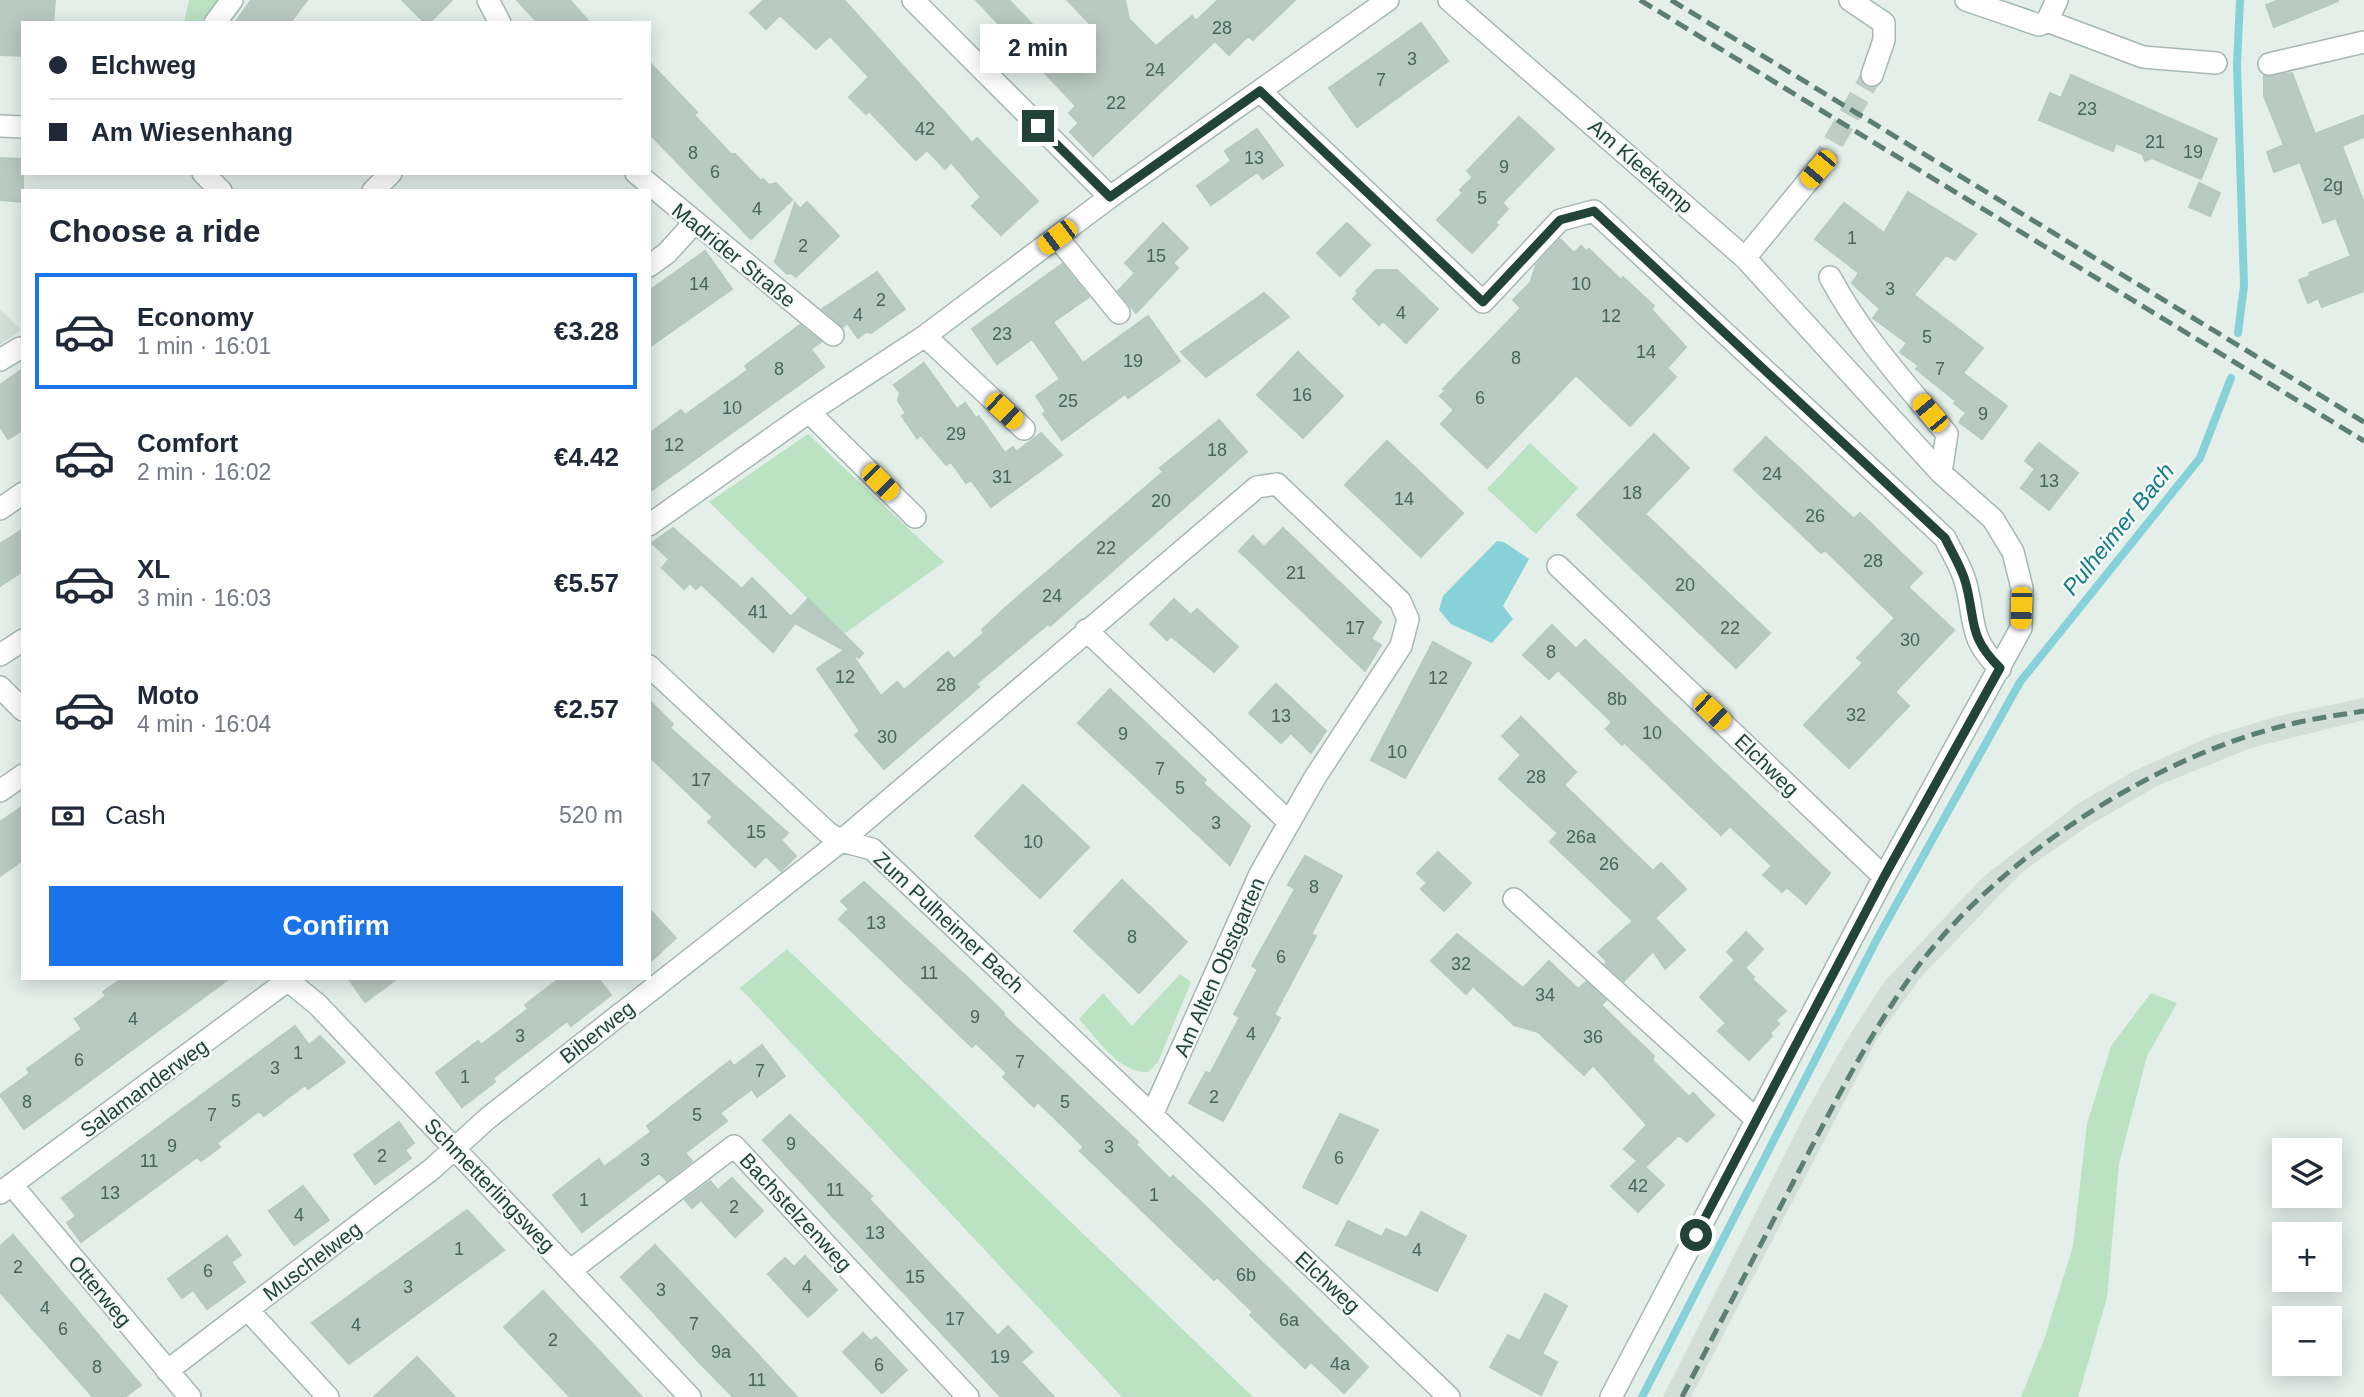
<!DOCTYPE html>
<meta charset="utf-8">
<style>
body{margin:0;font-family:Helvetica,sans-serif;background:#f6f6f7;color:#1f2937;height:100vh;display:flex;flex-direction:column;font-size:26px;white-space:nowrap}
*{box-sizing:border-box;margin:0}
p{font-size:23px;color:#747a83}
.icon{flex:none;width:38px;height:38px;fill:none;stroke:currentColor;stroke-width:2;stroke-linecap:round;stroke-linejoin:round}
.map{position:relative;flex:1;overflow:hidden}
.drawer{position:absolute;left:21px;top:189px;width:630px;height:791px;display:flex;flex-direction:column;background:#fff;border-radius:0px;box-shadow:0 4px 18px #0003}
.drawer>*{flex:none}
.hud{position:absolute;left:21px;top:21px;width:630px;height:154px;border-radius:0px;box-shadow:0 4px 18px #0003;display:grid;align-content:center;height:154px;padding:0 28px;background:#fff}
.tools{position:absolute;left:2272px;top:1138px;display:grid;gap:14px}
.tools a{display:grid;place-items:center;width:70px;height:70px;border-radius:0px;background:#fff;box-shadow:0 4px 18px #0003;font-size:35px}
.end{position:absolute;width:32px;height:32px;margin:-16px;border:9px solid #214338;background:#fff;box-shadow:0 0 0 4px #fff}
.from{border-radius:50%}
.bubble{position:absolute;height:49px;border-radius:0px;background:#fff;box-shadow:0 4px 18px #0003;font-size:23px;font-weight:800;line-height:49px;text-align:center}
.car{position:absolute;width:21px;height:42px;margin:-21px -10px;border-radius:9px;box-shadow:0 0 5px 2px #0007;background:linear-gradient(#f5c518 24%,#345 0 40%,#f5c518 0 76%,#345 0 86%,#f5c518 0)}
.hud b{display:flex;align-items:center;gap:24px;height:66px;font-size:26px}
.hud b+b{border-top:2px solid #e0e1e3}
.hud i{width:18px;height:18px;background:#1f2937}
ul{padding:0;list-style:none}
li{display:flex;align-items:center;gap:21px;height:116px;margin:0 14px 10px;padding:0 14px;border:4px solid transparent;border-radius:0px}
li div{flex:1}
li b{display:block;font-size:26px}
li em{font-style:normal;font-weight:800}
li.current{border-color:#1a73e8}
li>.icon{width:63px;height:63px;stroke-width:1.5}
h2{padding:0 28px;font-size:32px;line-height:84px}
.pay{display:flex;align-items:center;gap:18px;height:77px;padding:0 28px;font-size:26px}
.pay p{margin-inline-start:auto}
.cta{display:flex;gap:14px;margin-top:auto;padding:14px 28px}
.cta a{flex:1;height:80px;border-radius:0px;background:#1a73e8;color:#fff;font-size:28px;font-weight:800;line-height:80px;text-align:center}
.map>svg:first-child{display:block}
</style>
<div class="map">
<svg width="2364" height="1397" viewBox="0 0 2364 1397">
<rect width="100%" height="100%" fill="#e4efea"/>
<path fill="#d2dfd8" d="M0 309 21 330 0 345Z
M2364 698V720L2251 748 2157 786 2085 828 2021 873 1921 977 1878 1037 1691 1397H1663L1807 1110 1849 1036 1885 981 1983 877 2079 803 2136 770 2209 737 2278 716Z"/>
<path fill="#bbe2c3" d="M189 0H218L200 23H184Z
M808 434 944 562 844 634 709 502Z
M1530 443 1578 488 1536 534 1487 489Z
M787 949 1253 1397H1122L740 988Z
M1180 974 1191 982 1158 1062 1148 1072C1119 1074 1097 1038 1079 1019L1103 993 1132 1026Z
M2151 993 2177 1003 2147 1056 2119 1164 2107 1298 2078 1397H2021L2045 1337 2073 1246 2087 1124 2111 1046Z"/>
<path fill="#87d2d9" d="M1497 541 1504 542 1529 559 1503 606 1513 619 1492 643 1451 624 1439 610 1443 596Z"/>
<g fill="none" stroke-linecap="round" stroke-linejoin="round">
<path stroke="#87d2d9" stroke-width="8" d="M2238 333 2244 286 2237 65 2240 0
M1642 1397 1877 939 2020 682 2200 458 2231 378"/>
</g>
<path fill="#b9cac2" stroke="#b6cac0" stroke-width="2" d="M0 0H55L53 23H23V56L0 55Z
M251 0H307L290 23H235Z
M402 0H452L429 23H425Z
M517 0H570L590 23H538Z
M764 0H844L972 143 977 138 1038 201 1001 235 972 206 981 197 951 162 945 169 927 150 916 160 869 111 866 114 849 97 869 77 830 36 816 49 780 15 766 29 750 13Z
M976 0H1009L1066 60 1097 31 1067 0H1125L1129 19 1156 46 1192 16 1196 21 1218 0H1295L1253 40 1248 36 1229 55 1215 41 1093 156 1070 132 1079 123 1069 113 1076 106Z
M2279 0H2338V1L2274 27 2266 5Z
M1421 23 1448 61 1357 127 1329 88Z
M649 62 697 112 694 115 731 154H735L761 181 763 179 769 185 776 183 792 200 751 239 649 133Z
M2292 73 2315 134 2364 115V137L2342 146 2364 203V291L2322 307 2318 298 2308 303 2299 280 2310 276 2309 273 2351 256 2336 218 2323 223 2300 162 2274 172 2267 152 2284 145 2264 96V76Z
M2071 75 2217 139 2201 179 2152 158 2145 161 2142 154 2116 143 2113 151 2039 120 2050 93 2061 98Z
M1519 117 1554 149 1502 203 1508 209 1495 223 1498 225 1472 253 1437 220 1463 193 1460 190 1473 177 1467 171Z
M1257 129 1283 165 1263 179 1257 172 1211 205 1197 186 1231 161 1225 151Z
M0 158 23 159V202L0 200Z
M2199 183 2220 193 2210 216 2189 207Z
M1908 192 1976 234 1955 260 1946 255 1914 295 1983 348 1963 373 2007 406 1982 439 1959 422 1966 413 1954 403 1956 401 1916 369 1919 366 1900 352 1907 343 1873 318 1880 309 1852 283 1859 273 1815 239 1844 203 1884 233Z
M807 202 839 236 796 277 791 273 787 274 775 262 795 203 800 209Z
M1163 223 1188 248 1173 263 1178 268 1136 313 1118 291 1135 273 1125 263Z
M1347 223 1370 245 1340 276 1317 253Z
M1560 239 1574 253 1581 246 1586 251 1589 249 1621 280 1623 277 1654 306 1651 309 1686 347 1667 368 1676 377 1630 426 1576 375 1487 468 1441 424 1454 410 1440 396 1446 390 1443 389 1521 308 1513 300 1530 283 1536 265Z
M705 251 732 289 649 347V291Z
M1062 264 1089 297 1053 322 1083 363 1148 316 1180 361 1128 398 1125 394 1062 440 1043 414 1046 411 1036 396 1060 379 1032 339 997 364 972 329Z
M1376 270H1397L1438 309 1406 343 1383 321 1379 325 1353 299 1358 293 1356 291Z
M877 272 905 309 871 333 866 332 858 338 847 323 843 327 822 309Z
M1264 293 1289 317 1206 377 1181 352Z
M800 325 821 342 811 349 824 367 649 492V434L681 410 685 415 748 370 745 366Z
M1298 352 1343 396 1303 438 1257 395Z
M924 363 957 409 965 403 976 418 979 416 1005 453 1013 447 1016 452 1041 433 1062 455 991 507 971 480 966 483 951 462 946 465 921 435 917 438 902 416 906 413 898 401 900 393 894 385Z
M23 369V430L8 439 0 426V385Z
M1219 420 1247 452 1050 626 1048 624 976 684 979 687 884 769 855 735 860 731 817 669 844 650 795 623 773 652 701 584 696 589 690 583 684 589 662 568 669 559 652 543 673 528 742 589 752 578 791 617 808 599 863 653 859 658 851 653 881 696 897 682 904 690 948 652 954 659 984 633 982 630 1004 609 1163 472 1160 468Z
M1654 434 1689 468 1645 514 1770 633 1736 668 1577 515Z
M1766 437 1854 519 1860 513 1922 573 1908 587 1954 630 1895 692 1909 706 1849 768 1804 725 1863 663 1857 658 1895 618 1825 550 1821 553 1734 470Z
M1387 441 1463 513 1421 557 1345 485Z
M2039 443 2078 473 2049 510 2021 488 2035 469 2025 461Z
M1283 528 1381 622 1371 639 1381 645 1365 671 1239 551 1253 536 1264 547Z
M23 529V571L0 586V544Z
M1174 599 1191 615 1197 609 1238 647 1214 672 1171 636 1167 640 1150 624Z
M1552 625 1576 649 1585 640 1830 873 1806 904 1787 887 1782 892 1763 875 1772 866 1730 826 1721 835 1625 743 1622 745 1606 729 1612 722 1558 670 1549 679 1523 655Z
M1433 642 1471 663 1405 778 1371 760Z
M1276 684 1326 731 1311 753 1291 733 1281 743 1249 713Z
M1110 689 1206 780 1203 783 1250 826 1230 865 1078 723Z
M649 700 673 724 670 728 788 833 781 840 796 856 781 871 766 856 755 867 708 822 713 817 649 756Z
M1521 717 1576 772 1564 785 1653 871 1661 863 1686 889 1655 918 1685 950 1665 969 1653 951 1624 981 1605 964 1607 962 1598 952 1633 921 1550 842 1558 833 1499 779 1521 755 1502 736Z
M1023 785 1089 847 1040 898 975 836Z
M23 806V860L0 876V822Z
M1438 852 1471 883 1444 911 1421 889 1427 883 1417 873Z
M1305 856 1342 876 1311 934 1316 936 1274 1015 1280 1018 1223 1121 1189 1103 1206 1072 1210 1074 1240 1017 1234 1014 1258 969 1252 966 1295 889 1288 885Z
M1122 880 1187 942 1139 993 1074 931Z
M864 882 968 978 1004 1013 1003 1015 1138 1142 1136 1145 1170 1179 1173 1176 1203 1204 1368 1367 1344 1393 1311 1362 1305 1368 1250 1315 1253 1312 1217 1277 1214 1280 1080 1151 1084 1147 1038 1102 1034 1107 1003 1077 1007 1073 976 1043 972 1047 839 919 849 909 841 901Z
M649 909 676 938 649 963Z
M1746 932 1763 949 1745 968 1754 977 1752 979 1786 1011 1776 1020 1779 1024 1770 1033 1772 1036 1749 1060 1718 1031 1726 1023 1700 997 1735 960 1727 952Z
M1457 934 1523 988 1549 961 1578 989 1586 982 1606 1000 1601 1005 1654 1056 1652 1060 1689 1097 1693 1093 1714 1115 1687 1142 1679 1135 1645 1167 1664 1185 1638 1212 1611 1186 1637 1161 1624 1149 1647 1125 1593 1065 1584 1075 1538 1032 1514 1025 1473 986 1466 994 1431 961Z
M123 978H230L24 1129 0 1095 30 1073 27 1069 82 1029 75 1019 106 996 103 992Z
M348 978H398L365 1002Z
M560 978H598L611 995 571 1026 567 1021 493 1078 495 1082 462 1107 436 1073 478 1041 481 1045 528 1009 525 1005Z
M295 1026 309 1045 320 1036 345 1062 308 1089 305 1085 264 1116 259 1111 217 1143 220 1147 201 1161 197 1157 81 1242 67 1223 76 1216 62 1198Z
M762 1045 785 1076 757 1097 752 1089 720 1113 727 1121 685 1153 692 1161 667 1181 659 1173 582 1232 553 1195 599 1159 604 1167 651 1132 647 1126 709 1077 730 1061 734 1066Z
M1340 1114 1378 1130 1337 1204 1303 1187Z
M790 1115 872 1196 869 1199 998 1336 1008 1326 1032 1352 1021 1362 1054 1397H1001L833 1217 763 1140Z
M399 1122 414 1143 405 1150 411 1158 375 1184 354 1155Z
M732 1178 763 1211 735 1237 701 1200 692 1208 685 1200 710 1181 718 1190Z
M303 1186 329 1220 294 1245 269 1211Z
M467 1210 504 1250 349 1364 312 1323Z
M1421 1212 1466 1236 1437 1291 1336 1245 1348 1221 1382 1237 1386 1229 1407 1238Z
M13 1235 141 1385 125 1397H93L0 1292V1246Z
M227 1236 241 1255 231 1262 245 1282 207 1309 193 1290 182 1298 168 1279Z
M655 1245 762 1359 797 1397H733L698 1361 621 1277Z
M805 1256 837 1290 808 1317 768 1274 785 1258 794 1267Z
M543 1291 602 1354 642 1397H570L504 1327Z
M1545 1294 1567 1306 1542 1354 1557 1362 1541 1395 1490 1367 1508 1335 1520 1341Z
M863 1333 871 1341 876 1337 907 1370 882 1393 843 1352Z
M417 1357 455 1397H374Z"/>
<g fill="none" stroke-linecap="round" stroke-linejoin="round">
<path stroke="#bdcdc6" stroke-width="21" stroke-dasharray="21 10" stroke-linecap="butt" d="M1818 169 1872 75"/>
<g stroke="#a6b8b1" stroke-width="24">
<path id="minor" d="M488 0 500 23
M913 0 1110 197
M1449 0 1745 258 1941 473 1993 519 2013 552 2022 588 2021 628 1884 877 1611 1397
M1850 0 1884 23V40L1872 75
M1966 0 2039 25 2047 21 2057 0
M2047 21 2143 57 2216 63
M215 23 232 0
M2269 64 2364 42
M1260 91 1483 302 1560 220 1594 211 1945 538C1952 553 1962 568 1966 584 1976 623 1968 637 2000 669
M0 126 23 127
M203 173 221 191
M636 173 833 335
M373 191 391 173
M1057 237 1119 313
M1745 258 1818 169
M649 266 667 253 694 223
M1830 277C1861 335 1905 383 1947 434L1941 473
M925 336 1024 429
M0 360 20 348
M809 412 915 517
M0 509 23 493
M649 525 809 412 925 336 1110 197 1388 0
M1558 566 1884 877
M1086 630 1289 822
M0 655 23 640
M649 666 827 832 841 841 872 849 1449 1397
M0 687 23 710
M0 791 23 775
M1514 899 1756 1119
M285 978 318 1005 690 1397
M12 1185 190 1397
M0 1193 291 978
M571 1270 734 1146 968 1397
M248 1310 328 1397
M167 1371 432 1169 488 1118 841 841 1257 487 1277 484 1400 601 1408 619 1401 646 1314 779 1260 874 1152 1115"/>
</g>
<use href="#minor" stroke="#fff" stroke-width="21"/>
<path stroke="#5c7e73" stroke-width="5" stroke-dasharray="14 7" stroke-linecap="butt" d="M1640 0 2364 441
M1671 0 2364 422
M1682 1397C1721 1321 1760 1246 1799 1171 1835 1102 1870 1033 1916 969 1998 858 2156 755 2291 724 2315 718 2340 715 2364 711"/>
</g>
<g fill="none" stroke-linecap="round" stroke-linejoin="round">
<path stroke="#214338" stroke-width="9" d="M1038 126 1110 197 1260 91 1483 302 1560 220 1594 211 1945 538C1952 553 1962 568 1966 584 1976 623 1968 636 2000 668L1884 877 1696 1235"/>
</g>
<g text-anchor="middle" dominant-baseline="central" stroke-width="5" stroke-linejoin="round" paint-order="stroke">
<g font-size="18" fill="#47655a">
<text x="1222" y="28">28</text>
<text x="1412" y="59">3</text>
<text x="1155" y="70">24</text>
<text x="1381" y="80">7</text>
<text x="1116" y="103">22</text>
<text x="2087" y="109">23</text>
<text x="925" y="129">42</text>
<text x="2155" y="142">21</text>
<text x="2193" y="152">19</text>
<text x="693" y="153">8</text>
<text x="1254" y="158">13</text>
<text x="1504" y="167">9</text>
<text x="715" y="172">6</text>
<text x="2333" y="185">2g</text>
<text x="1482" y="198">5</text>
<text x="757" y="209">4</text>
<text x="1852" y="238">1</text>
<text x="803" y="246">2</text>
<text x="1156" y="256">15</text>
<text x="699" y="284">14</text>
<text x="1581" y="284">10</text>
<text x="1890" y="289">3</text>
<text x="881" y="300">2</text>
<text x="1401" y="313">4</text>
<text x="858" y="315">4</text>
<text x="1611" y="316">12</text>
<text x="1002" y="334">23</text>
<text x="1927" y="337">5</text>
<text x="1646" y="352">14</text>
<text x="1516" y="358">8</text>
<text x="1133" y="361">19</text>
<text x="779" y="369">8</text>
<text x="1940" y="369">7</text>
<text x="1302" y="395">16</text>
<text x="1480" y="398">6</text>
<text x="1068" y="401">25</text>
<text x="732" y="408">10</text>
<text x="1983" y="414">9</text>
<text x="956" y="434">29</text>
<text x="674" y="445">12</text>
<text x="1217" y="450">18</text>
<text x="1772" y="474">24</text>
<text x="1002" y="477">31</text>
<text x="2049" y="481">13</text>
<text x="1632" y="493">18</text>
<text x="1404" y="499">14</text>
<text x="1161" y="501">20</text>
<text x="1815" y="516">26</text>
<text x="1106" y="548">22</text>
<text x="1873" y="561">28</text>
<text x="1296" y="573">21</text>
<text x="1685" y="585">20</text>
<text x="1052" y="596">24</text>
<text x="758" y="612">41</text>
<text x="1355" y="628">17</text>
<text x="1730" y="628">22</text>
<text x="1910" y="640">30</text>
<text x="1551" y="652">8</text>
<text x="845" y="677">12</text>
<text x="1438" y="678">12</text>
<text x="946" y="685">28</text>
<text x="1617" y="699">8b</text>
<text x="1856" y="715">32</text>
<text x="1281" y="716">13</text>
<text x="1652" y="733">10</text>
<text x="1123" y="734">9</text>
<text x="887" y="737">30</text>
<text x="1397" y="752">10</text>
<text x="1160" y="769">7</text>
<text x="1536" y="777">28</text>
<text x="701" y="780">17</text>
<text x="1180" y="788">5</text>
<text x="1216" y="823">3</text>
<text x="756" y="832">15</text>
<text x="1581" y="837">26a</text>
<text x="1033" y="842">10</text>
<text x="1609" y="864">26</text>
<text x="1314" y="887">8</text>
<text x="876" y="923">13</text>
<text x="1132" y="937">8</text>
<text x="1281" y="957">6</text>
<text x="1461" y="964">32</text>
<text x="929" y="973">11</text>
<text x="1545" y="995">34</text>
<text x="975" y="1017">9</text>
<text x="133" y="1019">4</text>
<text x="1251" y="1034">4</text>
<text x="520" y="1036">3</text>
<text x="1593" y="1037">36</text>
<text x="298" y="1053">1</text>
<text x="79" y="1060">6</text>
<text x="1020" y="1062">7</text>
<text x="275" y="1068">3</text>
<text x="760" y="1071">7</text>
<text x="465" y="1077">1</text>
<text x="1214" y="1097">2</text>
<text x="236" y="1101">5</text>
<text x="27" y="1102">8</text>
<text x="1065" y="1102">5</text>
<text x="212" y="1115">7</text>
<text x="697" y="1115">5</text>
<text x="791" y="1144">9</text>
<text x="172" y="1146">9</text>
<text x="1109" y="1147">3</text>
<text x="382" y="1156">2</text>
<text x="1339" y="1158">6</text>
<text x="645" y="1160">3</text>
<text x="149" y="1161">11</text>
<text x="1638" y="1186">42</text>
<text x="835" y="1190">11</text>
<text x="110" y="1193">13</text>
<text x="1154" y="1195">1</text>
<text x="584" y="1200">1</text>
<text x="734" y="1207">2</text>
<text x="299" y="1215">4</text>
<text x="875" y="1233">13</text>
<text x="459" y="1249">1</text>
<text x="1417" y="1250">4</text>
<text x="18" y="1267">2</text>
<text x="208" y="1271">6</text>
<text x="1246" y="1275">6b</text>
<text x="915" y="1277">15</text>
<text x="408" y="1287">3</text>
<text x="807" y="1287">4</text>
<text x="661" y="1290">3</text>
<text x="45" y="1308">4</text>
<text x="955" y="1319">17</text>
<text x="1289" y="1320">6a</text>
<text x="694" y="1324">7</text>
<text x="356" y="1325">4</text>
<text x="63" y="1329">6</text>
<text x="553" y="1340">2</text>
<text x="721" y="1352">9a</text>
<text x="1000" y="1357">19</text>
<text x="1340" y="1364">4a</text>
<text x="879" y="1365">6</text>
<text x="97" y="1367">8</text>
<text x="757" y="1380">11</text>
</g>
<g font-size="21" fill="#214338" stroke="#f6fbf8">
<text transform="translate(1641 166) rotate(41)">Am Kleekamp</text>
<text transform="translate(734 255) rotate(39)">Madrider Straße</text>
<text transform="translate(1767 765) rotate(44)">Elchweg</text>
<text transform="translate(949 922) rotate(43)">Zum Pulheimer Bach</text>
<text transform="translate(1219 967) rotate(-66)">Am Alten Obstgarten</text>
<text transform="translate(597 1032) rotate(-38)">Biberweg</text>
<text transform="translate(144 1088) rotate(-36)">Salamanderweg</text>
<text transform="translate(490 1185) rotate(46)">Schmetterlingsweg</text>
<text transform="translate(796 1212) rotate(47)">Bachstelzenweg</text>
<text transform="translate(312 1261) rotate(-37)">Muschelweg</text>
<text transform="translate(1328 1282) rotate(43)">Elchweg</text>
<text transform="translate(100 1291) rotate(50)">Otterweg</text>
</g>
<g font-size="23" font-style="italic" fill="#147b87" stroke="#f6fbf8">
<text transform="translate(2118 529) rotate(-51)">Pulheimer Bach</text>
</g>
</g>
</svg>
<div class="tools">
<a><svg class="icon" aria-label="layers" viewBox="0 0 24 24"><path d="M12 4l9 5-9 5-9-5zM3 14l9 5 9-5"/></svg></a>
<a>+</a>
<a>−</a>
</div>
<i class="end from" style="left:1696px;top:1235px"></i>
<i class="end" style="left:1038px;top:126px"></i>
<div class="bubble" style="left:980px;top:24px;width:116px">2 min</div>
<i class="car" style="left:1818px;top:169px;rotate:220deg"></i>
<i class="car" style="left:1057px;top:237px;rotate:233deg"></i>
<i class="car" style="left:1004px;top:411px;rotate:133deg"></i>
<i class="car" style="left:1930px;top:413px;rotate:320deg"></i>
<i class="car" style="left:880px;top:482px;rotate:135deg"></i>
<i class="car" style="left:2021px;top:608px;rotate:182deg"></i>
<i class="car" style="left:1712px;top:712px;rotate:134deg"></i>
<div class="hud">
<b><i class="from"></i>Elchweg</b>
<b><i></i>Am Wiesenhang</b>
</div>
<section class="drawer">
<h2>Choose a ride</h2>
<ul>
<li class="current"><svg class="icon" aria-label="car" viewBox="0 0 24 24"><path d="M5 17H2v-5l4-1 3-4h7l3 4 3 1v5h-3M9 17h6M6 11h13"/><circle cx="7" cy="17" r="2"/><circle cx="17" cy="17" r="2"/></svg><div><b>Economy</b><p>1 min · 16:01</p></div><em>€3.28</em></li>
<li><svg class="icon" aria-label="car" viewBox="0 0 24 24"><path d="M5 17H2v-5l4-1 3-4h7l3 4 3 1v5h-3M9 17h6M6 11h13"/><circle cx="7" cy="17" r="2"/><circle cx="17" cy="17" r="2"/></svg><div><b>Comfort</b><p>2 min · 16:02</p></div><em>€4.42</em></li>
<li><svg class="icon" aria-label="car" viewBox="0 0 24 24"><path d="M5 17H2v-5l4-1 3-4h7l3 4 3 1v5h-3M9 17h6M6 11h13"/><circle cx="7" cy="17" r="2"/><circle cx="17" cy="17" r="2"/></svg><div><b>XL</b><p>3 min · 16:03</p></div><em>€5.57</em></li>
<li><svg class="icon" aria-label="car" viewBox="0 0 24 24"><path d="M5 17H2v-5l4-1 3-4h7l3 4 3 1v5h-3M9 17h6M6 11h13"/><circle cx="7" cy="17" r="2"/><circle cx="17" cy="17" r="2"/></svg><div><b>Moto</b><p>4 min · 16:04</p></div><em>€2.57</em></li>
</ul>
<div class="pay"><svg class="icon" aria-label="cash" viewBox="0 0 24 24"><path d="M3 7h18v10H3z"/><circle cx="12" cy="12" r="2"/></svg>Cash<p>520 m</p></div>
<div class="cta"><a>Confirm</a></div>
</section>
</div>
